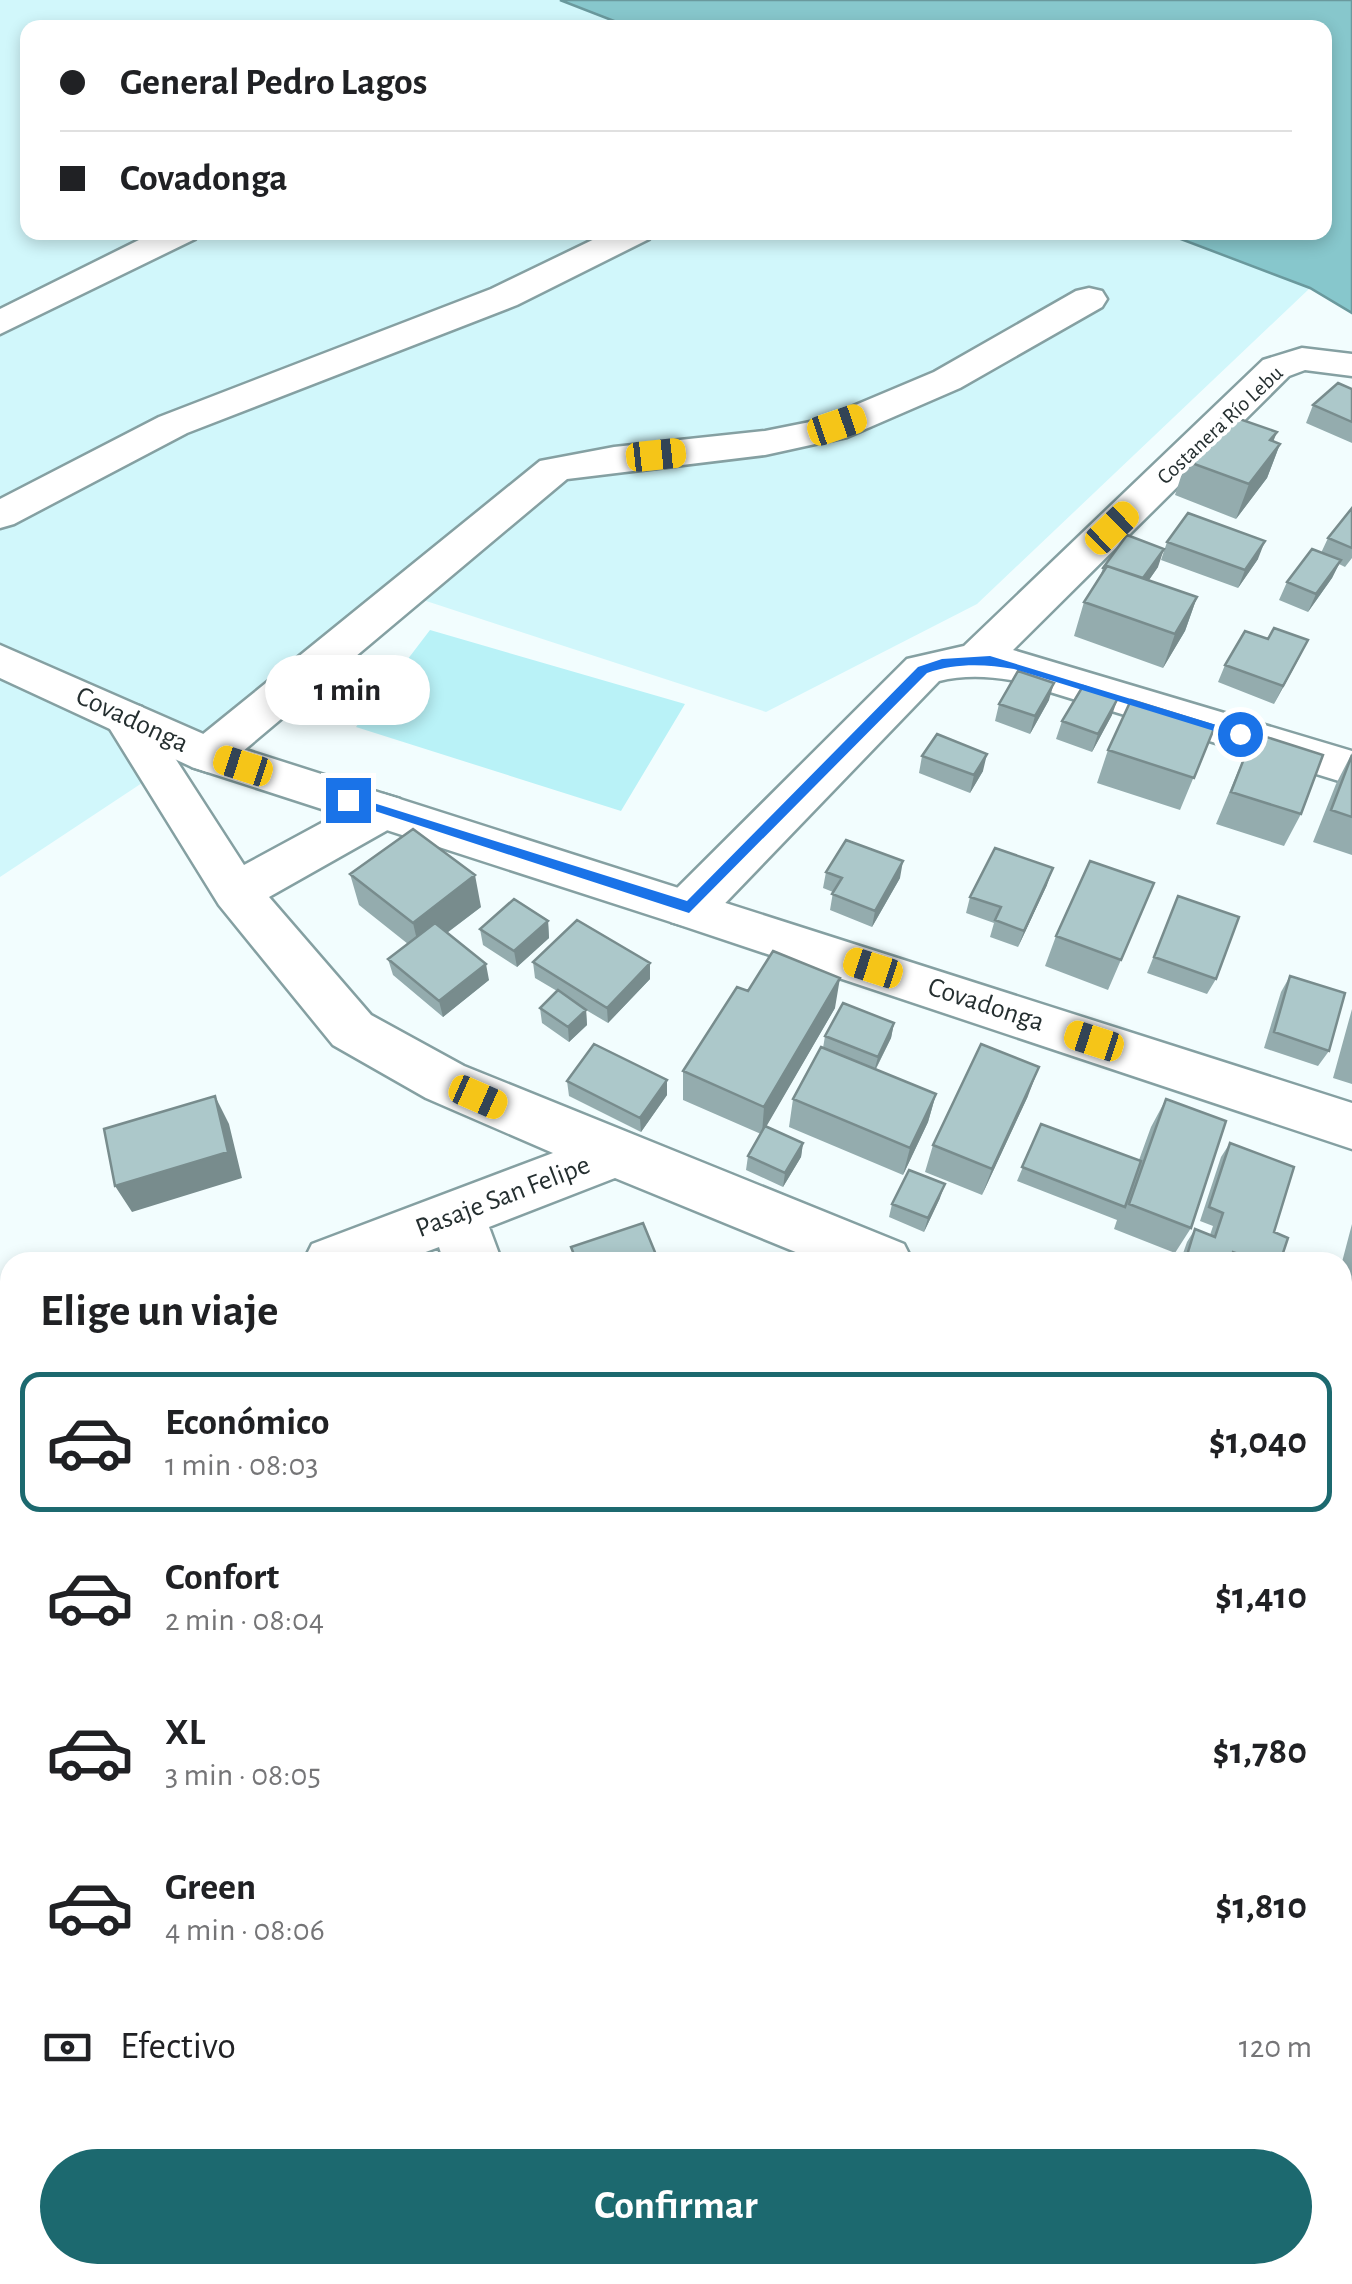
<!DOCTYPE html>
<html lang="es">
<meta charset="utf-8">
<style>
body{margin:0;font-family:"Alegreya Sans",sans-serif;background:#f6f6f6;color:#202124;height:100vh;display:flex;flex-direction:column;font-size:38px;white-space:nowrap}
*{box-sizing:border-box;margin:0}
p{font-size:32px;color:#757577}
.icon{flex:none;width:55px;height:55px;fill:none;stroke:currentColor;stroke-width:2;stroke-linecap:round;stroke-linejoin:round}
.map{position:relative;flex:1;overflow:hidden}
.details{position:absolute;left:0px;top:1252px;width:1352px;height:1032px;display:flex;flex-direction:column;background:#fff;border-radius:30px 30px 0 0;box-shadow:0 5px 15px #0003}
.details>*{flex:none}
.top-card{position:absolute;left:20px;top:20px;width:1312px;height:220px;border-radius:20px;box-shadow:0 5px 15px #0003;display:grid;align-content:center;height:220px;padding:0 40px;background:#fff}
.end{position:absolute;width:45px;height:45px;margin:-22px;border:12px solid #1a73e8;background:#fff;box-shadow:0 0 0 5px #fff}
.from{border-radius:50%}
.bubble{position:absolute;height:70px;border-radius:35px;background:#fff;box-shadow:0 5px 15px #0003;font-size:32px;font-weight:600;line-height:70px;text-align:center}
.car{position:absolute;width:30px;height:60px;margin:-30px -15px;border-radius:12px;box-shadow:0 0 8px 2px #0007;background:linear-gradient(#f5c518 24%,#345 0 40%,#f5c518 0 76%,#345 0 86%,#f5c518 0)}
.top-card b{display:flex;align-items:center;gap:35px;height:95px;font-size:38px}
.top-card b+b{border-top:2px solid #e0e0e0}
.top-card i{width:25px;height:25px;background:#202124}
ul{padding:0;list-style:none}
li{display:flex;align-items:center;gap:30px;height:140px;margin:0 20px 15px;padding:0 20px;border:5px solid transparent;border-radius:20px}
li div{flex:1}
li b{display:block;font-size:38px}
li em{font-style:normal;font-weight:600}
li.on{border-color:#1c696f}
li>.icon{width:90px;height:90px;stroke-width:1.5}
h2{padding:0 40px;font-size:45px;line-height:120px}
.pay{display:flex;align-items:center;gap:25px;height:110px;padding:0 40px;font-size:38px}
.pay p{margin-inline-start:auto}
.action{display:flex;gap:20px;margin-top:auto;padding:20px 40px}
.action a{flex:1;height:115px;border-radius:60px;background:#1c696f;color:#fff;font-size:40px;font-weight:600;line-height:115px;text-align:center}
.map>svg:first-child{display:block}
</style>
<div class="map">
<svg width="1352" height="2284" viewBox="0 0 1352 2284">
<rect width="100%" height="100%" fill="#f2fdfe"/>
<path fill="#d1f7fb" d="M0 0H560L632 27 28 28V232H1165L1310 288 977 604 766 712 420 599 0 877Z"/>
<path fill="#b9f2f7" d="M430 630 685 704 621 811 356 727Z
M1352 1692V2093L1348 2095 1342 2086V1698Z"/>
<path fill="#87c7cc" stroke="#6a999d" stroke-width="2.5" d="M560 0H1352V313L1310 288 1165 233 1325 232V28H632Z"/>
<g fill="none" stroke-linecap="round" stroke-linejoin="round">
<g stroke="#85a0a2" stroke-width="5">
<path id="minor" d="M155 232H200L195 239 0 334V309Z
M609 232H654L649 239 517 305 187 433 14 524 0 528V499L159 417 491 289Z
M1089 288 1102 291 1107 299 1102 307 960 388 847 437 765 455 567 479 224 767 208 772 192 767 185 755 192 743 540 461 614 447 765 431 820 420 934 372 1076 291Z
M1302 348 1352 354V376L1305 370 1289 376 1013 650 1352 751V785L1011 680C987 676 963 675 939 681L707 922 689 927 671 922 664 908 671 894 907 659 964 646 1263 360Z
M126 702 142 707 244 865 366 799 383 794 400 799 407 811 400 823 269 897 371 1015 464 1066 904 1244 913 1262H820L615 1178 489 1227 502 1262H444L439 1247 399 1262H303L312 1244 553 1153 426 1098 333 1045 219 905 110 729 103 718 110 707Z
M1342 1422 1352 1426V1486L1342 1482Z
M10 2002V2078L0 2082V2006Z
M249 2275H331L332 2284H250Z
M778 2275H860L863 2284H781Z
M1127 2275H1209L1213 2284H1131Z"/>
</g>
<g stroke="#85a0a2" stroke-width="5">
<path id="major" d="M0 645 224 743 1352 1103V1149L671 922 192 767 0 678Z"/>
</g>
<use href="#minor" fill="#fff" fill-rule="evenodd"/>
<use href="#major" fill="#fff" fill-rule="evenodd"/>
</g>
<path fill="#94acae" d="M1352 389V443L1306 423 1313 405Z
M1280 444 1267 478 1236 519 1175 495 1186 461Z
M1352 508V558L1345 567 1339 564 1332 578 1308 612 1279 600 1287 582 1321 553 1328 538Z
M1167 542 1258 559 1238 588 1161 560Z
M1158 567 1149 580 1197 597 1185 631 1163 668 1074 636 1084 602 1101 574 1103 568Z
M1268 639 1299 658 1274 704 1218 682 1225 665Z
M1049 700 1030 734 995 721 999 704Z
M1112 715 1092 752 1056 739 1062 721Z
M1215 726 1180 810 1097 783 1108 750Z
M1254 733 1301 814 1284 846 1216 824Z
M1352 753V855L1313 842 1336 784Z
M922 756 983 771 970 793 919 773Z
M826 872 900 878 872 927 830 910 833 892 823 888Z
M350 874 481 907 447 933 489 980 443 1017 393 975 388 959 408 944 359 905Z
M1154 883 1108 990 1045 966 1056 936Z
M1047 885 1018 947 990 937 994 923 966 913 970 897Z
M1178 896 1216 979 1207 994 1147 973Z
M548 921 549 938 517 967 483 945 480 929Z
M533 962 650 979 608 1023 586 1010 587 1025 569 1042 542 1023 540 1008 557 991 535 978Z
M1290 976 1329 1051 1318 1066 1264 1048 1281 992Z
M748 991 835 1008 766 1126 803 1143 801 1157 783 1187 746 1170 748 1156 761 1134 683 1100V1071Z
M1352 1009V1084L1333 1078Z
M894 1023 891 1038 876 1069 936 1094 928 1122 903 1175 789 1127 793 1099 823 1048 825 1036Z
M567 1081 667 1095 641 1132 569 1096Z
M1028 1096 982 1195 925 1172 933 1145Z
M1166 1099 1191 1228 1175 1253 1114 1229 1117 1220 1017 1181 1041 1124 1139 1160 1151 1127Z
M1230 1143 1274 1232 1280 1262H1180L1187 1242 1195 1229 1210 1235 1213 1226 1200 1221 1221 1157Z
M940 1198 924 1232 889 1217 892 1204Z
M1352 1224V1284L1342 1280V1262Z
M471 2275H513L515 2284H452Z
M740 2275H755L758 2284H723Z
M901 2275H1093L1097 2284H904Z"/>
<path fill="#788c8d" d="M1277 432 1264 465 1280 444 1267 478 1236 519 1249 484 1270 440Z
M1265 541 1258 559 1238 588 1245 570Z
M1164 549 1158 567 1135 600 1140 582Z
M1341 560 1332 578 1308 612 1316 594Z
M1197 597 1185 631 1163 668 1175 634Z
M1308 640 1299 658 1274 704 1283 686Z
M1054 683 1049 700 1030 734 1035 716Z
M1118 698 1112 715 1092 752 1098 734Z
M987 754 983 771 970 793 974 775Z
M903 861 900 878 872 927 875 911Z
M1053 868 1047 885 1018 947 1024 931Z
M475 875 481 907 420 953 413 923Z
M548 921 549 938 517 967 514 951Z
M650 963V979L608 1023 607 1008Z
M486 964 489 980 443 1017 439 1001Z
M840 978 835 1008 762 1134 764 1107Z
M586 1010 587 1025 569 1042 568 1027Z
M894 1023 891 1038 874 1072 878 1057Z
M1039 1067 1028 1096 982 1195 992 1169Z
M667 1080V1095L641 1132 640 1118Z
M936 1094 928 1122 903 1175 910 1148Z
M215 1096 229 1124 242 1178 132 1212 115 1186Z
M803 1143 801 1157 783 1187 785 1173Z
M945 1184 940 1198 924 1232 928 1218Z
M10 1499V1525L0 1529V1503Z
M10 1628V1652L6 1653 0 1650V1632Z
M0 1698 10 1762V1830L0 1834Z
M0 1839 10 1842V1968L0 1891Z
M10 1994V2006L0 2010V1998Z
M502 2275H513L515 2284H504Z"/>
<path fill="#acc8ca" stroke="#788c8d" stroke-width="2.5" d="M1338 383 1352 389V422L1313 405Z
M1225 414 1277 432 1270 440 1280 444 1249 484 1186 461Z
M1352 508V548L1328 538Z
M1188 513 1265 541 1245 570 1167 542Z
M1127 535 1164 549 1143 578 1107 566 1105 569 1103 568Z
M1312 549 1341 560 1316 594 1287 582Z
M1107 566 1197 597 1175 634 1084 602Z
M1274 628 1308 640 1283 686 1225 665 1245 631 1268 639Z
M1018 671 1054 683 1035 716 999 704Z
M1083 686 1118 698 1098 734 1062 721Z
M1131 700 1215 726 1194 778 1108 750Z
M1254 733 1323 755 1301 814 1231 792Z
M937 734 987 754 974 775 922 756Z
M1352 755V817L1331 810Z
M413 829 475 875 413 923 350 874Z
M846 840 903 861 875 911 832 894 842 878 826 872Z
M995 848 1053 868 1024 931 995 920 1001 907 970 897Z
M1090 861 1154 883 1121 960 1056 936Z
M1178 896 1239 917 1216 979 1154 957Z
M514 899 548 921 514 951 480 929Z
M577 920 650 963 607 1008 533 962Z
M435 923 486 964 439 1001 388 959Z
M773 951 840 978 764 1107 683 1071 737 987 748 991Z
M1290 976 1345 993 1329 1051 1274 1032Z
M558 990 586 1010 568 1027 540 1008Z
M843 1003 894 1023 878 1057 825 1036Z
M594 1044 667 1080 640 1118 567 1081Z
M981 1044 1039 1067 992 1169 933 1145Z
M821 1047 936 1094 910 1148 793 1099Z
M215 1096 228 1152 115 1186 104 1129Z
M1166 1099 1226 1121 1191 1228 1129 1204Z
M1041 1124 1141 1161 1125 1207 1022 1167Z
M765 1126 803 1143 785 1173 748 1156Z
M1230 1143 1294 1167 1274 1232 1288 1238 1280 1262H1261L1233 1252 1230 1262H1217L1188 1252 1195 1229 1215 1237 1223 1213 1209 1207Z
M909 1170 945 1184 928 1218 892 1204Z
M643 1223 659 1262H577L571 1247Z
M438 1253 441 1262H408Z
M10 1415V1499L0 1503V1418Z
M10 1531V1628L0 1632V1535Z
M10 1665V1774L1 1777 0 1669Z
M0 1891 10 1968V1994L0 1998Z
M10 2119V2275H105L86 2284H0V2124Z
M344 2275H439L419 2284H346Z
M488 2275H502L504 2284H469Z
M584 2275H738L720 2284H587Z
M907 2275H1093L1097 2284H910Z"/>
<path fill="#1a73e8" d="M990 656 1246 734 1240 739 1014 669C985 664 955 663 927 673L689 913 341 800 348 795 687 901 918 667 942 659Z"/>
<g text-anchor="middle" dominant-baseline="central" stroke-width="8" stroke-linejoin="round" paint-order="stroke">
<g font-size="22" fill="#252f30" stroke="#fff">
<text transform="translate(1220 425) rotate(-43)">Costanera Río Lebu</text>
</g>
<g font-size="28" fill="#252f30" stroke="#fff">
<text transform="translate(132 720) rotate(25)">Covadonga</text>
<text transform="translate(986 1005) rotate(18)">Covadonga</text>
<text transform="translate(503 1197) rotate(-21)">Pasaje San Felipe</text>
</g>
</g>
</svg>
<i class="end from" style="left:1240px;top:734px"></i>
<i class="end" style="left:348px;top:800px"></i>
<div class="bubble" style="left:265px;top:655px;width:165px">1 min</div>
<i class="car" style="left:837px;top:425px;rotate:71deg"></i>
<i class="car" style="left:656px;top:455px;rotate:84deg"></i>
<i class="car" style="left:1112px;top:528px;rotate:46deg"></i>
<i class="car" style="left:243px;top:766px;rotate:288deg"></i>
<i class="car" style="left:873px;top:968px;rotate:288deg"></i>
<i class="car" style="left:1094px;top:1041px;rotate:288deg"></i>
<i class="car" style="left:478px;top:1097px;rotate:114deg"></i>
<div class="top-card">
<b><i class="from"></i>General Pedro Lagos</b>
<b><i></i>Covadonga</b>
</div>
<section class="details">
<h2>Elige un viaje</h2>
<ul>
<li class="on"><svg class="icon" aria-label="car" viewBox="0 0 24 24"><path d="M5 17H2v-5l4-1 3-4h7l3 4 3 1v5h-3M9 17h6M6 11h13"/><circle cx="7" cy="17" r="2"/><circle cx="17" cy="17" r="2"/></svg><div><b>Económico</b><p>1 min · 08:03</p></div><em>$1,040</em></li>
<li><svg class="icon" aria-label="car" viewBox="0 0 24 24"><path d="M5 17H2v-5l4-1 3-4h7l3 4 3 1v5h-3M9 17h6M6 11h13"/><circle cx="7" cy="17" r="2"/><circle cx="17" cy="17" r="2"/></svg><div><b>Confort</b><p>2 min · 08:04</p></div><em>$1,410</em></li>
<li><svg class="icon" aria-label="car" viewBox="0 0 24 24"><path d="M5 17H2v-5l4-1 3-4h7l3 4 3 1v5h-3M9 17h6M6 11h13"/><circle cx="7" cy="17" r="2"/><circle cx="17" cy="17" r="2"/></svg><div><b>XL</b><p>3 min · 08:05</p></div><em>$1,780</em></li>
<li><svg class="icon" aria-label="car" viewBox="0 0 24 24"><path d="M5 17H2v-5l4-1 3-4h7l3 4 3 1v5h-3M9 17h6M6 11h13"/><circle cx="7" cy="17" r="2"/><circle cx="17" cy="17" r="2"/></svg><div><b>Green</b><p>4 min · 08:06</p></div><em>$1,810</em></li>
</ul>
<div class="pay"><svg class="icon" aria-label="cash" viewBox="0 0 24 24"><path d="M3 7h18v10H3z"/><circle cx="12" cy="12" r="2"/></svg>Efectivo<p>120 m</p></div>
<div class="action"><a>Confirmar</a></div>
</section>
</div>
